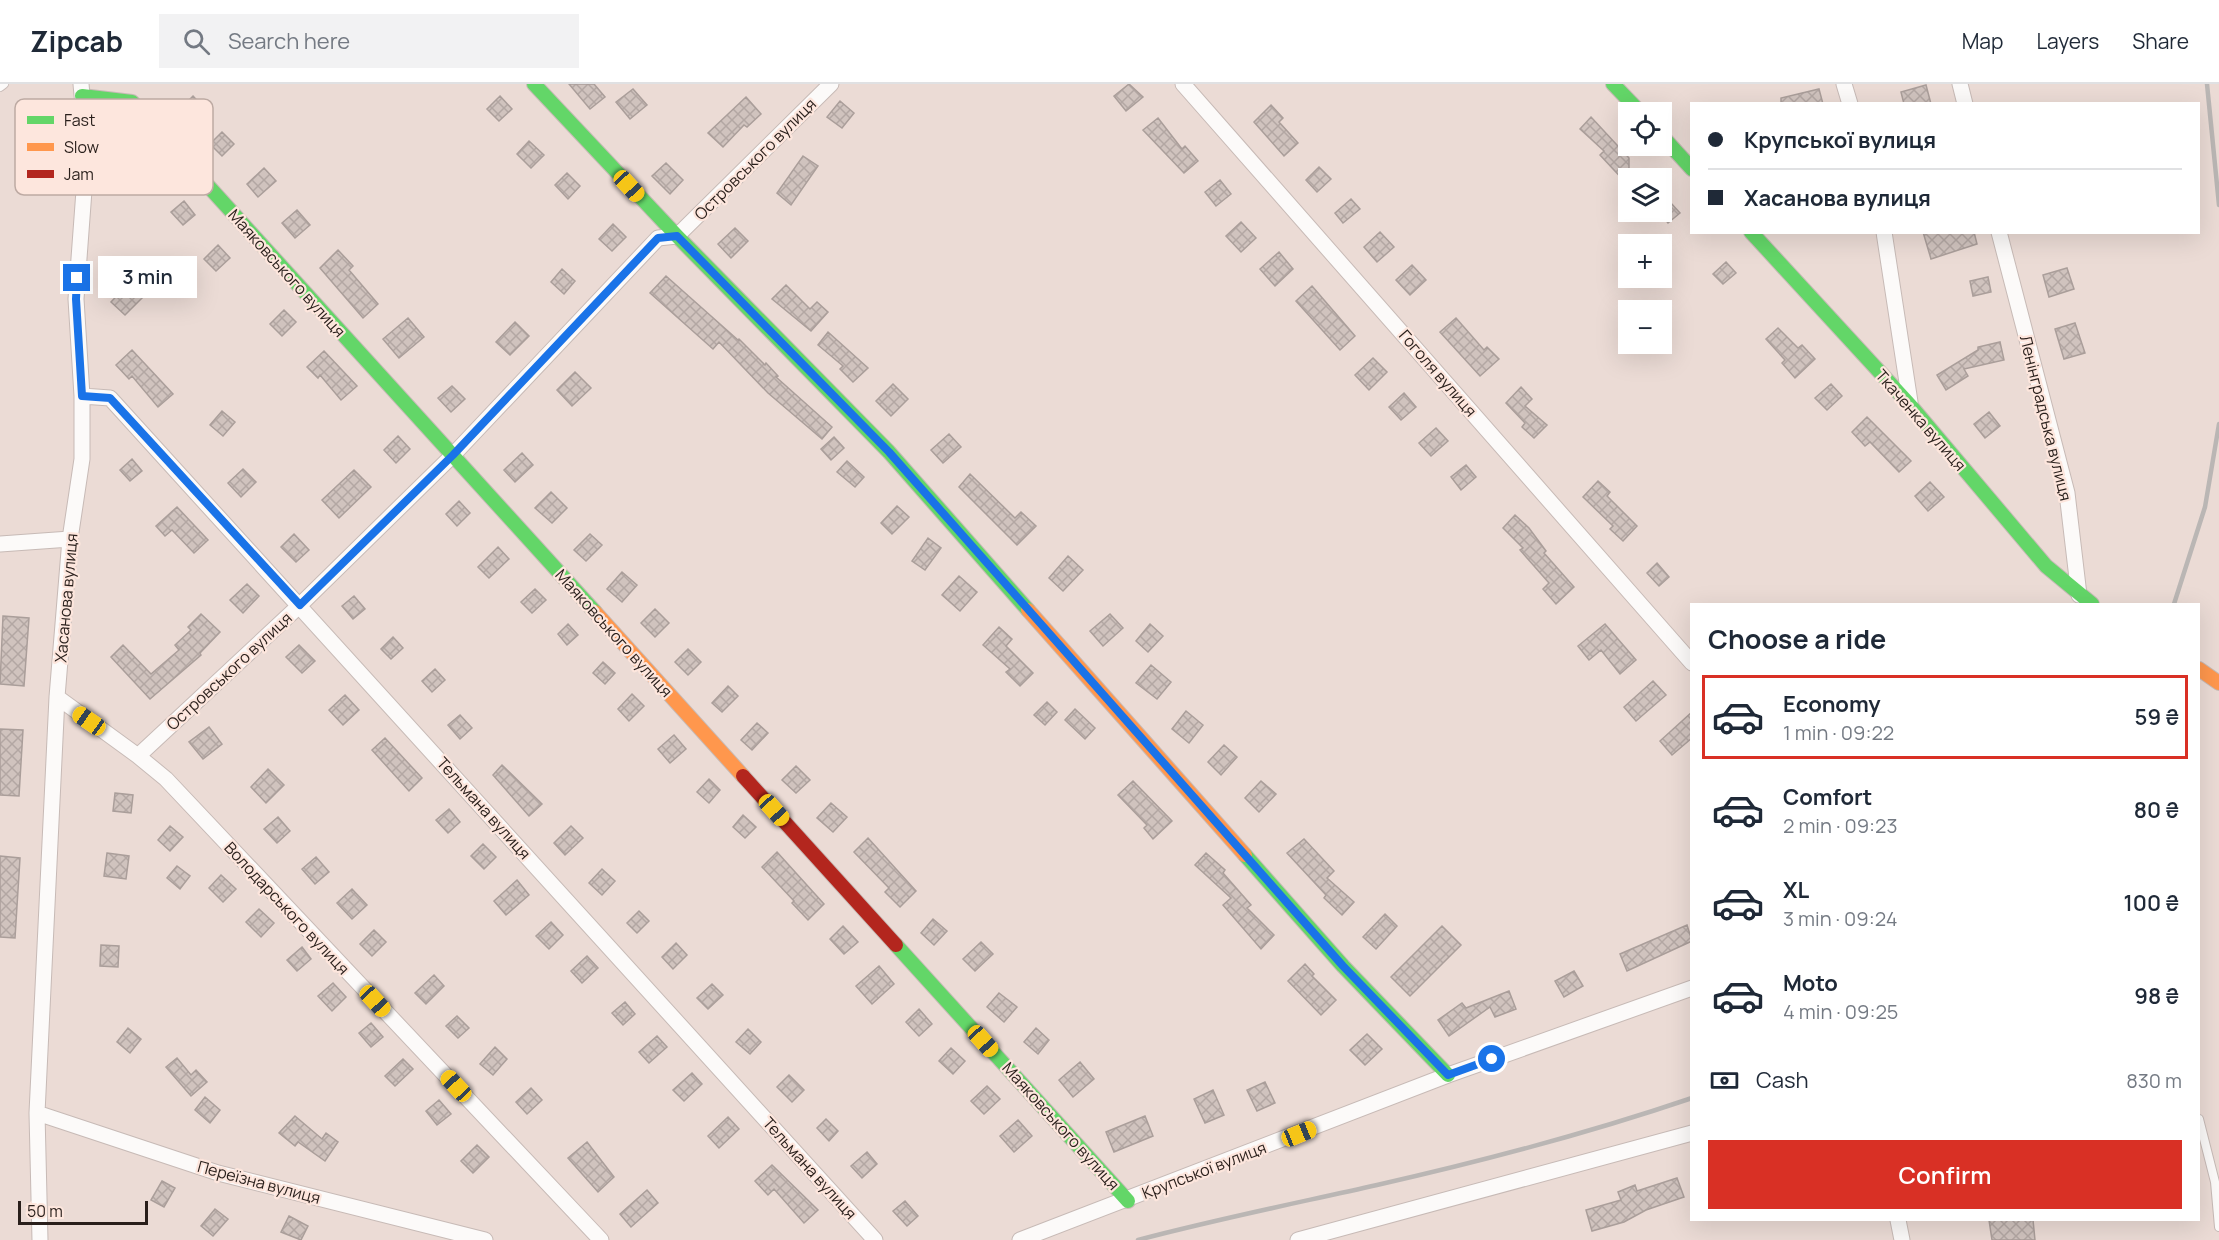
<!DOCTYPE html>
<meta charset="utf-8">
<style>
body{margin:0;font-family:Manrope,sans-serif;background:#f2f2f3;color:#1f2937;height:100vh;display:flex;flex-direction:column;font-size:22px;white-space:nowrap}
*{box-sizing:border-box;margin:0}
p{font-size:20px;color:#747a83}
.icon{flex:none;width:33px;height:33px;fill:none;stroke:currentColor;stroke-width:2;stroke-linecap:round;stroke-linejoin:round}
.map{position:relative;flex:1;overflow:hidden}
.side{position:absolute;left:1690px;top:519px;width:510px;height:618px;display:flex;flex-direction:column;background:#fff;border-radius:0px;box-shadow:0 6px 24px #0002}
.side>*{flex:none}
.hud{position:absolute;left:1690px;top:18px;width:510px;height:132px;border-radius:0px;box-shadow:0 6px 24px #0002;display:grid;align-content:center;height:132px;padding:0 18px;background:#fff}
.fabs{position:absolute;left:1618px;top:18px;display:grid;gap:12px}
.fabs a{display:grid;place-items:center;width:54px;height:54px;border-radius:0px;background:#fff;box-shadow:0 6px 24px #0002;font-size:30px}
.scale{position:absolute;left:18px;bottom:15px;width:130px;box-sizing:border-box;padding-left:6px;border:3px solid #291f1b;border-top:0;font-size:16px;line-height:21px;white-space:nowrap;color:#291f1b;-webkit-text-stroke:4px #fde6dd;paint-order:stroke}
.end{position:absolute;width:27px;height:27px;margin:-14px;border:8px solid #1a73e8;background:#fff;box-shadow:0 0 0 3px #fff}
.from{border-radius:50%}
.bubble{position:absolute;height:42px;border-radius:0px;background:#fff;box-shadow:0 6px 24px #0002;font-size:20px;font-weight:600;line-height:42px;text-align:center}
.car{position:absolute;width:18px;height:36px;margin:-18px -9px;border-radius:8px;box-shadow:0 0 4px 2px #0007;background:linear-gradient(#f5c518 24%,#345 0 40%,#f5c518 0 76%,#345 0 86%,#f5c518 0)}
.hud b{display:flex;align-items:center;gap:21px;height:57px;font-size:22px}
.hud b+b{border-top:2px solid #e0e1e3}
.hud i{width:15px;height:15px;background:#1f2937}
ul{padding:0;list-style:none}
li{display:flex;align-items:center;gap:18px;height:84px;margin:0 12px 9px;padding:0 6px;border:3px solid transparent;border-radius:0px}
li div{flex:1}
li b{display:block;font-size:22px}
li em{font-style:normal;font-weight:600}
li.current{border-color:#d93025}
li>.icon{width:54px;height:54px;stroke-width:1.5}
h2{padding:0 18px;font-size:27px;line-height:72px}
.pay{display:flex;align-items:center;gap:15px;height:66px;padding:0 18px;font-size:22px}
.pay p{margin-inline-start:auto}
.cta{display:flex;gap:12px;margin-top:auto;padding:12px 18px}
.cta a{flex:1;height:69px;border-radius:0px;background:#d93025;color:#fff;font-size:24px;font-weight:600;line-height:69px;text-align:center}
header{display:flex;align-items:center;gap:36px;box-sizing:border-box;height:84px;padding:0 30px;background:#fff;border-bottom:2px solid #e0e1e3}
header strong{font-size:28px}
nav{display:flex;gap:33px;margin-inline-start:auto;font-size:21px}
.search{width:420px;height:54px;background:#f2f2f3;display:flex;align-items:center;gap:15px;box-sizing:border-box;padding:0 21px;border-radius:0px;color:#747a83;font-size:22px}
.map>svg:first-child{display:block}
</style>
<header>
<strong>Zipcab</strong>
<div class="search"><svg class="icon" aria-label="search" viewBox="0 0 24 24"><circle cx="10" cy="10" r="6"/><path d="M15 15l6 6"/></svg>Search here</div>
<nav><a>Map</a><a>Layers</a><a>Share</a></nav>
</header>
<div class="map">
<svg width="2219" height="1156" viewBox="0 0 2219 1156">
<defs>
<pattern id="building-cross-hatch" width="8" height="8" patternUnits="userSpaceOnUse" patternTransform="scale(1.5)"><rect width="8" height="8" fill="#d0c3be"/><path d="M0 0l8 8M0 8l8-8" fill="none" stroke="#b3a7a3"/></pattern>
</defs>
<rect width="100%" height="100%" fill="#ebdbd5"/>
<path fill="url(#building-cross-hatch)" stroke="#aa9e9a" stroke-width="1.5" d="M569 0H594L605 13 590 25Z
M1129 0 1143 13 1126 27 1114 12Z
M1926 1 1931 20H1904L1901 8Z
M633 5 647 21 630 35 616 18Z
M1819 5 1823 20H1781V14Z
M193 12 205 25 191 38 180 25Z
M500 12 512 25 499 37 487 25Z
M746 13 761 30 747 43 744 41 723 63 708 49Z
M840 17 854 29 842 44 827 33Z
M1271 21 1283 34 1279 38 1298 59 1284 72 1254 38Z
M1591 33 1629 74V102L1600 71 1604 67 1580 45Z
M1158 34 1182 65 1185 62 1198 77 1184 89 1143 46Z
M222 48 234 60 222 72 210 60Z
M529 57 544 71 531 84 517 70Z
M803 72 818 82 791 121 777 109Z
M666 79 683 96 670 110 652 92Z
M1319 83 1331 95 1317 108 1306 96Z
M264 84 276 97 258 113 247 100Z
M567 89 580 102 568 115 555 101Z
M1220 96 1231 110 1216 122 1205 108Z
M1351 115 1360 125 1343 139 1335 129Z
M184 117 195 131 183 141 171 128Z
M1670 118 1680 129 1668 139 1659 128Z
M297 126 310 141 295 154 282 139Z
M1241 138 1256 154 1241 168 1226 152Z
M613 140 626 153 612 167 599 155Z
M735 144 748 157 731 174 718 160Z
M1380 148 1394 163 1377 178 1364 163Z
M1923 148H1974L1977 160 1931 175Z
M218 161 230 174 216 187 204 175Z
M338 166 353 182 349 186 378 220 363 234 320 184Z
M1279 168 1293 185 1275 202 1260 185Z
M1726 178 1736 189 1723 200 1713 190Z
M1412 181 1426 196 1410 211 1396 196Z
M2067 184 2074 205 2049 213 2043 191Z
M562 185 575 197 564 210 551 198Z
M666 192 738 256 739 255 765 281 766 279 778 292 776 293 832 343 822 355 768 309 719 258 713 265 650 209Z
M1988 193 1991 208 1973 212 1970 197Z
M128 200 142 214 125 231 111 218Z
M786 201 810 225 817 218 828 228 811 247 772 215Z
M1312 202 1355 252 1340 266 1296 217Z
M284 226 296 238 282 252 270 240Z
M408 234 424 253 399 274 383 255Z
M1456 234 1484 266 1487 263 1499 275 1480 292 1440 248Z
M515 238 529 252 510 271 496 258Z
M2075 239 2085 269 2064 275 2055 245Z
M1778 244 1798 264 1802 261 1815 275 1795 294 1782 279 1785 276 1766 255Z
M828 248 868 284 853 298 840 285 843 282 818 261Z
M2000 258 2004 276 1964 285 1968 292 1946 306 1937 291 1978 266V263Z
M132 266 173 310 158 323 132 292 129 295 116 281Z
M324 267 357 302 341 316 320 291 318 294 307 283Z
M1373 274 1387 288 1369 306 1355 291Z
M575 288 591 304 572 322 557 306Z
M893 300 908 315 891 332 876 317Z
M1831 300 1842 312 1827 326 1815 314Z
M452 302 465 315 451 328 438 314Z
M1521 303 1532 315 1525 322 1547 341 1534 354 1522 343 1525 339 1506 319Z
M1404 309 1416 323 1401 336 1389 323Z
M222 327 235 338 223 352 210 341Z
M1989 328 2000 342 1985 354 1974 340Z
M1867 333 1911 377 1899 388 1870 358 1865 362 1852 348Z
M1436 344 1448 357 1431 372 1419 359Z
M949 350 961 363 943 379 931 366Z
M398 352 410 365 396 379 384 366Z
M834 353 844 364 831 376 821 365Z
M522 369 533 381 515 398 504 386Z
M132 375 142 387 130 397 120 386Z
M847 377 864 393 855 403 837 388Z
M1466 381 1476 393 1461 406 1451 393Z
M243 385 256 398 241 413 228 399Z
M354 386 371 403 339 434 322 416Z
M970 390 1015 434 1021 428 1036 442 1017 461 959 403Z
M1598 397 1610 408 1607 412 1637 442 1623 457 1610 445 1613 442 1583 413Z
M1930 398 1944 413 1928 427 1915 412Z
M551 408 567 424 552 439 535 424Z
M459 417 470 429 457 442 446 430Z
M897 422 909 433 892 450 881 439Z
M177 423 208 456 194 469 172 446 165 452 156 442Z
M1515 431 1529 444 1546 467 1544 469 1574 503 1556 520 1543 505 1549 499 1520 466 1523 464 1503 444Z
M294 450 309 466 296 478 281 463Z
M590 450 602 461 586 477 574 466Z
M928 454 941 464 925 486 912 477Z
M498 463 509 475 489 494 478 483Z
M1068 472 1083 486 1063 507 1049 494Z
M1657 479 1669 493 1659 502 1647 489Z
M622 488 637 501 622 518 607 505Z
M959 492 977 508 960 527 942 511Z
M247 500 259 512 243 529 230 516Z
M535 505 546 516 532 529 521 518Z
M354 512 365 525 353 535 342 522Z
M655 525 669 539 655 553 641 539Z
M201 530 220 548 200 569 201 571 150 615 111 573 123 561 151 590 179 566 175 561 191 546 188 543Z
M1110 530 1123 544 1103 562 1090 547Z
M3 532 29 534 24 602 0 600Z
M568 540 578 551 567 561 558 550Z
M1150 540 1163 552 1148 568 1136 557Z
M1605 540 1636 576 1620 590 1601 566 1589 576 1578 562Z
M999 543 1012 555 1006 562 1033 589 1020 602 1006 588 1010 585 983 561Z
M393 553 403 564 391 575 381 565Z
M299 561 315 577 302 589 286 573Z
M688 565 701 578 688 591 675 578Z
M603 578 615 589 605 600 593 589Z
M1151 581 1171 598 1157 615 1136 599Z
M435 585 445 596 432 608 422 597Z
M1653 597 1666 611 1636 637 1624 623Z
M728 602 738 612 722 628 712 619Z
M632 610 644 622 629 637 618 625Z
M345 611 359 626 343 641 329 626Z
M1047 618 1057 628 1045 641 1034 631Z
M1075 625 1095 644 1085 655 1065 636Z
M1186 627 1203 641 1189 659 1172 645Z
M1692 628V654L1672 671 1660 657Z
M460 631 472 644 460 655 448 641Z
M757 639 768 649 752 666 741 656Z
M209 643 222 660 203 675 189 658Z
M0 645 23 646 19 712 0 711Z
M674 651 686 665 670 679 658 665Z
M385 654 422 694 409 707 372 666Z
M1224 661 1237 673 1221 691 1208 678Z
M502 681 542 720 529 732 493 691Z
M796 682 810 696 796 709 782 696Z
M268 685 284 701 266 719 251 703Z
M709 695 720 706 709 719 697 708Z
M1133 697 1172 737 1153 755 1144 744 1147 741 1118 711Z
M1261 697 1276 710 1259 728 1245 714Z
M115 709 133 711 131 729 113 727Z
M831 719 847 733 833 748 817 734Z
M449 725 460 738 448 749 436 736Z
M743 731 756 743 745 754 733 743Z
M278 733 290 747 277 759 264 745Z
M170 742 183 753 170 767 158 756Z
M571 742 583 754 565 771 554 759Z
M868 754 916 807 900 823 885 808 889 804 854 768Z
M1304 755 1334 787 1327 794 1354 818 1342 831 1324 814 1326 811 1287 769Z
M483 760 496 773 484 785 471 772Z
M777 768 824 820 808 836 792 819 794 817 762 783Z
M107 769 129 772 126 795 104 792Z
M1206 769 1225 786 1223 789 1251 821 1247 824 1274 851 1261 865 1223 821 1231 814 1195 781Z
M0 772 20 774 15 854 0 853Z
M316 773 329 788 315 800 302 785Z
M177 782 190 792 180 805 167 794Z
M602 785 615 797 602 811 589 799Z
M221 791 236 805 223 818 209 804Z
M517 796 529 811 506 831 494 817Z
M352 805 367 821 352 835 337 819Z
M259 825 274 839 261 853 246 838Z
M639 827 649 837 637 849 627 839Z
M1385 830 1397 842 1376 865 1363 853Z
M933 835 947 847 934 861 921 849Z
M551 838 563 851 549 865 536 852Z
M1687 841 1692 857 1627 887 1620 870Z
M843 842 858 858 844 870 830 855Z
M1442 842 1461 861 1410 912 1391 893Z
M374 846 386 858 372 872 360 860Z
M981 858 993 870 975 887 963 875Z
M676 859 687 871 673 885 662 873Z
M101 861 119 862 118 883 100 882Z
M302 863 311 875 297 887 287 876Z
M587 872 598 884 582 899 571 887Z
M1305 880 1314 890 1312 892 1336 916 1321 931 1288 897Z
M879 882 894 900 872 920 856 902Z
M1574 887 1583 902 1564 913 1555 897Z
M434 891 444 902 426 920 415 909Z
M333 899 346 913 332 927 318 912Z
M712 900 723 911 708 925 697 914Z
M1509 907 1516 925 1495 933 1490 923 1449 952 1438 936 1462 919 1466 924Z
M999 909 1017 923 1004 938 987 923Z
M625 918 635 930 623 941 612 929Z
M919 925 932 940 919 952 906 938Z
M457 932 469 944 458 954 446 942Z
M371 939 383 953 371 963 359 949Z
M128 944 141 955 130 969 117 958Z
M1036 944 1049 956 1038 970 1024 958Z
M748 945 761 958 750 970 736 958Z
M1367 950 1382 965 1365 981 1350 966Z
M657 952 667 963 649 979 639 968Z
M495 963 507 975 493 991 480 980Z
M951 964 965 977 953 990 939 977Z
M177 974 191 991 196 986 207 998 191 1012 166 983Z
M403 975 413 985 395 1002 385 992Z
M1080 978 1094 995 1073 1013 1059 996Z
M692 989 702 1000 684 1017 673 1006Z
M789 991 804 1006 792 1018 777 1003Z
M1265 998 1275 1019 1257 1027 1247 1006Z
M987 1002 1000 1015 984 1030 971 1017Z
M531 1004 542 1016 527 1030 516 1018Z
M1213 1006 1224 1031 1205 1039 1194 1015Z
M205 1013 220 1026 210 1039 195 1026Z
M439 1016 451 1030 437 1041 426 1027Z
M295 1032 322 1055 326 1049 338 1058 325 1077 298 1058 295 1062 279 1049Z
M1145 1032 1153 1052 1114 1068 1106 1048Z
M728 1033 739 1045 719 1064 708 1052Z
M826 1035 838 1047 829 1057 817 1044Z
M1018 1036 1032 1052 1014 1068 1000 1052Z
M587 1058 614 1093 598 1108 568 1074Z
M477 1061 489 1073 473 1089 461 1077Z
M867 1068 877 1080 862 1094 851 1082Z
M772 1081 818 1126 804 1139 774 1105 768 1111 755 1097Z
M1677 1094 1684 1113 1646 1126 1624 1138 1592 1147 1586 1126 1621 1116 1618 1108 1635 1101 1637 1107Z
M162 1097 175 1104 164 1123 151 1116Z
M647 1106 658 1119 631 1143 620 1130Z
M905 1117 918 1132 907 1142 893 1127Z
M215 1125 228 1135 213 1152 201 1142Z
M289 1132 308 1142 301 1156 281 1148Z
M1989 1136H2033L2035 1156H1992Z"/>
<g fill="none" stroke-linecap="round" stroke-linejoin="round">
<g stroke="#c7bab6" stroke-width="10">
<path id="lane" d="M0 3 4 0
M2199 1035 2215 1098 2219 1143"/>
</g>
<g stroke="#c7bab6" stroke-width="17">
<path id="street" d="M1183 0 1692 579
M1844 0 1850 20
M1960 0 1965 20
M1884 148 1910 318
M1999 148 2067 409 2079 511
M82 312 110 314 875 1156
M0 460 70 455
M57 613 138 672 166 695 601 1156
M138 672 300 521 453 371 658 154 677 152 831 0
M37 1029 218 1089 485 1156
M1898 1136 1902 1156
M40 1156 37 1029 57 613 70 455 82 375V312L76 215 87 66 81 0
M1020 1156 1448 991 1692 904
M1298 1156 1692 1049"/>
</g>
<g stroke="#c7bab6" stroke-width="16">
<path id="fast" d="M534 0 677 152 889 368 1028 526
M1613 0 1640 28
M82 12 132 18 595 528
M1662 52 1692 85
M1751 148 1910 321 2046 482 2092 520
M1245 771 1343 882 1448 991
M896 861 1128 1117"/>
</g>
<g stroke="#c7bab6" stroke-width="16">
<path id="slow" d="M1028 526 1245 771
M595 528 743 692
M2199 585 2219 599"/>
</g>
<g stroke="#c7bab6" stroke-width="16">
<path id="jam" d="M743 692 896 861"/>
</g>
<use href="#lane" stroke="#fcfaf9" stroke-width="8"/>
<use href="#street" stroke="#fcfaf9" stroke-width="15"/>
<use href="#fast" stroke="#63d668" stroke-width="14"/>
<use href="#slow" stroke="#ff974d" stroke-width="14"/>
<use href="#jam" stroke="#b3261e" stroke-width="14"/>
<path stroke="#bab6b4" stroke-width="4.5" d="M2207 0 2219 121
M2174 520 2205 423 2219 340
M1138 1156C1217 1135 1297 1119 1377 1101 1483 1077 1589 1049 1692 1014"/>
</g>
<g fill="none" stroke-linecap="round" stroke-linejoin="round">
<path stroke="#1a73e8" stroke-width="8" d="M77 194 76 215 82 312 110 314 300 521 453 371 658 154 677 152 889 368 1343 882 1448 991 1492 975"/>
</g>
<g text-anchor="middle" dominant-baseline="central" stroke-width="4.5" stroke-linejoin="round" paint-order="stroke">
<g font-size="16" fill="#291f1b" stroke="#fde6dd">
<text transform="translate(755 75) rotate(-45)">Островського вулиця</text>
<text transform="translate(287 189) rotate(48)">Маяковського вулиця</text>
<text transform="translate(1438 289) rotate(49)">Гоголя вулиця</text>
<text transform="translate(2046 334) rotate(76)">Ленінградська вулиця</text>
<text transform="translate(1921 336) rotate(49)">Ткаченка вулиця</text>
<text transform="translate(66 514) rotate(-85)">Хасанова вулиця</text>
<text transform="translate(614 549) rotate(48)">Маяковського вулиця</text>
<text transform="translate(229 587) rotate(-43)">Островського вулиця</text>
<text transform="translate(484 724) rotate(48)">Тельмана вулиця</text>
<text transform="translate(287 824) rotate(47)">Володарського вулиця</text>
<text transform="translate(1061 1042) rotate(48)">Маяковського вулиця</text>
<text transform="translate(810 1084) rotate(48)">Тельмана вулиця</text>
<text transform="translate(1204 1086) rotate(-21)">Крупської вулиця</text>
<text transform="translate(259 1098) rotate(15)">Переїзна вулиця</text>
</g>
</g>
<rect x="15" y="15" width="198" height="96" rx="9" fill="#fde6dd" stroke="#bdaaa3" stroke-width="1.5"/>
<rect x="27" y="32" width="27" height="8" fill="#63d668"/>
<rect x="27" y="59" width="27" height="8" fill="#ff974d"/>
<rect x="27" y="86" width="27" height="8" fill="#b3261e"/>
<g font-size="16" fill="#291f1b">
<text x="64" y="42">Fast</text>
<text x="64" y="69">Slow</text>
<text x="64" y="96">Jam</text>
</g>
</svg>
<div class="fabs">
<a><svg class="icon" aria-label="locate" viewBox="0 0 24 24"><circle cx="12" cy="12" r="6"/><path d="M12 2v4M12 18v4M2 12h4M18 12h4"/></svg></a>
<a><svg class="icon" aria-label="layers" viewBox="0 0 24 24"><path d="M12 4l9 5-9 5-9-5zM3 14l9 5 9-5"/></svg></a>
<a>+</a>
<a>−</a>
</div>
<div class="scale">50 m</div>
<i class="end from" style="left:1492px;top:975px"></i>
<i class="end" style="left:77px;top:194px"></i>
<div class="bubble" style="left:98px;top:172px;width:99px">3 min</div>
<i class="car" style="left:629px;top:102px;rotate:137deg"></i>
<i class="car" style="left:89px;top:637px;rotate:305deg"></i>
<i class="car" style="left:774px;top:726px;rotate:138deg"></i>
<i class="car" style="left:375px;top:917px;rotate:137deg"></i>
<i class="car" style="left:983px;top:957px;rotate:138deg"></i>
<i class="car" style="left:456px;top:1002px;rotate:317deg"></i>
<i class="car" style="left:1299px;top:1050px;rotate:68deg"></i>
<div class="hud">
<b><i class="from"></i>Крупської вулиця</b>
<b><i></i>Хасанова вулиця</b>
</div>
<section class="side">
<h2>Choose a ride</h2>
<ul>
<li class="current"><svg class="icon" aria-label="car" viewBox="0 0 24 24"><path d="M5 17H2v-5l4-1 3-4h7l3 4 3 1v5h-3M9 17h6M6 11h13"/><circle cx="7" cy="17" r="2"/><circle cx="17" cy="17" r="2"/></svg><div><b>Economy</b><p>1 min · 09:22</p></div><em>59 ₴</em></li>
<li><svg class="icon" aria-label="car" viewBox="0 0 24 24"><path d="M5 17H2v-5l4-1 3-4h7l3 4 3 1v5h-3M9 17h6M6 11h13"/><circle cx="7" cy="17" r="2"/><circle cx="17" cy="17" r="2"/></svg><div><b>Comfort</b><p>2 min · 09:23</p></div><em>80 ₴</em></li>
<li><svg class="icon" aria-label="car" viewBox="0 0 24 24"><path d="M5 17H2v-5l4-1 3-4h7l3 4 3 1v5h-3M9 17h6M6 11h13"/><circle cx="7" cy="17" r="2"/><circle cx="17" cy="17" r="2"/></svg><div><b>XL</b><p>3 min · 09:24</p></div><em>100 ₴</em></li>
<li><svg class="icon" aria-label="car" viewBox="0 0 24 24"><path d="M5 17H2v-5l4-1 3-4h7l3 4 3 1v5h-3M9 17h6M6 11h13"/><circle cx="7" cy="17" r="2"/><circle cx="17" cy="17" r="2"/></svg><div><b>Moto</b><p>4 min · 09:25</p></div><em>98 ₴</em></li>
</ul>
<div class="pay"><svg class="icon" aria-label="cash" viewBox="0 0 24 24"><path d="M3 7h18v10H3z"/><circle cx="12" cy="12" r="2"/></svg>Cash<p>830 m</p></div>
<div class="cta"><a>Confirm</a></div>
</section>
</div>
